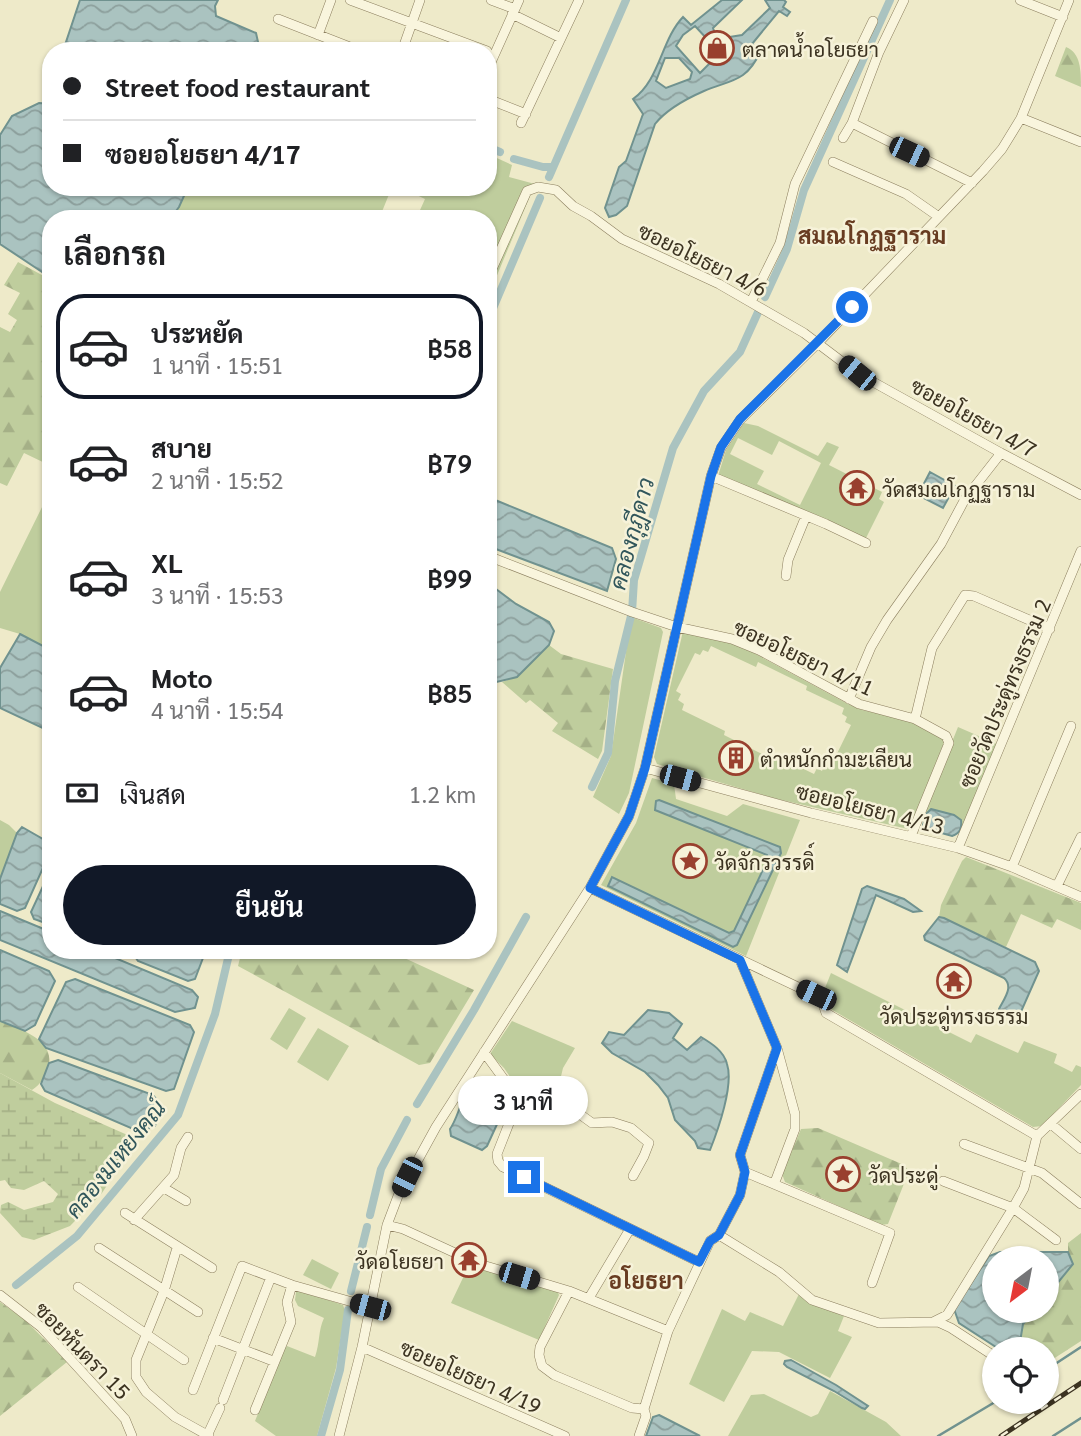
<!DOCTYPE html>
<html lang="th">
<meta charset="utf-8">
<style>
body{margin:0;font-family:Georgia,Sarabun,serif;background:#f2f2f2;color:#202124;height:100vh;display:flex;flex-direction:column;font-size:26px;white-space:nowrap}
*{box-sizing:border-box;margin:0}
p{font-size:23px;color:#757577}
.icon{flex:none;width:38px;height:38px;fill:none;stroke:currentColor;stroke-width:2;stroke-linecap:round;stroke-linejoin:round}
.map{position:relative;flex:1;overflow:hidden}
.details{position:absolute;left:42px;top:210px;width:455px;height:749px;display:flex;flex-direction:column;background:#fff;border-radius:28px;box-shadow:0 2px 5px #0004}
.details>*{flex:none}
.hud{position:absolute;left:42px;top:42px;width:455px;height:154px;border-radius:28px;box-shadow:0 2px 5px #0004;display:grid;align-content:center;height:154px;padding:0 21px;background:#fff}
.needle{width:46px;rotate:212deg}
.tools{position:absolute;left:982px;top:1246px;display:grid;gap:14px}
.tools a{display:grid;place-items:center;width:77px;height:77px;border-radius:50%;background:#fff;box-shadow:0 2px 5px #0004;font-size:35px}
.end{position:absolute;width:32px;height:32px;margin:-16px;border:9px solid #1a73e8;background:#fff;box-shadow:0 0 0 4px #fff}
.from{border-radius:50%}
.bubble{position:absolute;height:49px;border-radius:24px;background:#fff;box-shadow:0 2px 5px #0004;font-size:23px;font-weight:600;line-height:49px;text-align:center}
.car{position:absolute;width:21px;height:42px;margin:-21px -10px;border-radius:9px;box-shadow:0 0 5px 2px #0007;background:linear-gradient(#222 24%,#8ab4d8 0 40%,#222 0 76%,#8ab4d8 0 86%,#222 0)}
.hud b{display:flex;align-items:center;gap:24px;height:66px;font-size:26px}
.hud b+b{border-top:2px solid #e0e0e0}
.hud i{width:18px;height:18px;background:#202124}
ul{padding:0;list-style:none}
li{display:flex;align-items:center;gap:21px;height:105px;margin:0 14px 10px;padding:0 7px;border:4px solid transparent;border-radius:28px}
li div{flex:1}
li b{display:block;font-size:26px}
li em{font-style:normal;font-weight:600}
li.selected{border-color:#111827}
li>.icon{width:63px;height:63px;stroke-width:1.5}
h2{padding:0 21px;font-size:32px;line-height:84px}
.pay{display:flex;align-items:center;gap:18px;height:77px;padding:0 21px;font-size:26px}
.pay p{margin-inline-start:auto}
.cta{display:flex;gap:14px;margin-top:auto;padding:14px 21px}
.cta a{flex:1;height:80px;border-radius:42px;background:#111827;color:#fff;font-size:28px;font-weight:600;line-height:80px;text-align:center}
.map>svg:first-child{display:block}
</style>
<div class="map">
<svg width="1081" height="1436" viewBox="0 0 1081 1436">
<defs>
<pattern id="forest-firs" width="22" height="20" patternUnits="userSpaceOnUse" patternTransform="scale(1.75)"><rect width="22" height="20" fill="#bfcd9d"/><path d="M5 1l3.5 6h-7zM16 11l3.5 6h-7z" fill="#a5b087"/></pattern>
<pattern id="wetland-marsh" width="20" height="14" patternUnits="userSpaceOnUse" patternTransform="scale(1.75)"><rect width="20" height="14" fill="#bfcd9d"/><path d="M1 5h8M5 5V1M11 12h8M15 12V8" fill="none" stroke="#a5b087"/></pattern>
<pattern id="water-waves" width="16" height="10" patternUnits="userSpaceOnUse" patternTransform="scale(1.75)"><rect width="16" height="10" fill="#aac3c0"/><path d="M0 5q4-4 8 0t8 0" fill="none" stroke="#8c9f9c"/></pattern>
</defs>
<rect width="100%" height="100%" fill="#eeeac9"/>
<path fill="#bfcd9d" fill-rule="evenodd" d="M488 154 512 165 509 177 535 184 488 297V219H416L425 199 400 187H488Z
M188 187H392L379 219H170L179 207Z
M744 423 758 426 818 456 827 442 839 447 829 465 882 492 879 499 884 502 862 546 765 495 718 476 726 450ZM738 438 772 455 779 441 821 463 800 505 757 484 764 471 730 454Z
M51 498V650L20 634 0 628V592L45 501Z
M631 617 661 628 663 632 629 793 619 814 593 797 611 756Z
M683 631 739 645 848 704 862 710 911 721 945 740 911 826 908 829 773 798 657 764 654 757ZM711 646 756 667 758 662 807 686 806 690 844 708 842 714 847 717 845 722 851 725 830 768 824 766 822 771 817 768 814 774 773 754 770 758 724 735 725 731 682 710 684 704 678 700 681 694 676 691 695 653 700 655 703 650 708 652Z
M958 727 997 744 962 828 961 820 931 809 926 814 927 804Z
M652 778 674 784 676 799 727 816 743 804 800 820 746 956 601 885 636 823Z
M0 820 9 825 17 833 0 879Z
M831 973 971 1043 976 1034 1018 1053 1024 1041 1057 1054 1054 1063 1072 1072 1076 1065 1081 1067V1085L1042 1126 1033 1127 829 1008 825 988Z
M289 1008 306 1018 287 1050 270 1039Z
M512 1021 575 1048 563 1068 556 1097 523 1096 504 1068 490 1054Z
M318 1028 349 1046 328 1081 297 1062Z
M312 1259 339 1273 331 1289 303 1275Z
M471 1261 557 1290 559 1295 539 1340 451 1303Z
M301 1291 343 1305 345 1311 336 1368 317 1436H276L255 1421 284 1349 287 1346 315 1357C320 1343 318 1331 324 1318L298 1306 295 1300 296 1292Z
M799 1294 811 1304 844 1316 838 1331 852 1337 830 1378 779 1352 752 1351 724 1402 689 1384 722 1309 745 1321 750 1312 783 1326Z
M830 1391 886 1422 901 1436H728L751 1395 764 1394 811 1417 818 1414Z"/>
<path fill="url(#forest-firs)" d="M1066 47C1081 53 1081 71 1081 87L1055 76Z
M18 262 51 280V414L45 425 51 432V466L24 453 7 486 0 483V327L10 332 17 320 8 314 20 293 4 285Z
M549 645 561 654 613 669 602 751 598 759 552 731 558 723 530 700 526 703 502 682 517 677Z
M966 857 1081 903V930L1057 919 1052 928 1021 914 1006 947 944 918 939 917 941 905 962 861Z
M242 950H387L474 990 430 1063 419 1065 238 966Z
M0 1021C19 1029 57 1040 48 1067 44 1078 41 1084 32 1090L0 1073Z
M818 1128 904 1165 909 1171 888 1224 881 1225 785 1182 782 1174 801 1129Z
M1081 1233V1341L1047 1363 1046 1349H1011L1020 1342 1023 1324 1034 1311H1046L1047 1296 1073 1264 1068 1252V1243Z
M0 1302 24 1319 67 1362 0 1416Z"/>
<path fill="url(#wetland-marsh)" d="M0 1073 55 1103 132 1137 134 1144 102 1193 70 1226 34 1240 22 1237 0 1213 1 1205 8 1202 24 1210 53 1202 58 1194 44 1181 24 1190 11 1188 5 1180 0 1181Z"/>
<path fill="url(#water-waves)" stroke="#70928f" stroke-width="2" fill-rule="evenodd" d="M80 0H218L215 6 216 16 256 33 260 51H63Z
M722 0H742L713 28 717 39 742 35 770 8 765 0H784L786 2 783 7 790 12 787 16 779 11 752 44 760 52C747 82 730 80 704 91 688 98 666 110 655 124L627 206 616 215 609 217 605 208 619 167 626 161 643 114 633 99C660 80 661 40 683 17L691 25ZM695 26 720 53 700 73 676 46 683 35ZM665 58H679L692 72 690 79 666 88 656 81Z
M39 103 51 104V187H188L179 207 170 219H51V278L0 244V135L12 116Z
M930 472 955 486 943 508 918 495Z
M488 497 612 548 616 559 607 591 488 546Z
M488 583 516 604 549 622 554 631 549 645 517 677 488 684Z
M20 634 51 650V732L0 708V668Z
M659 800 780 847 781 853 737 945 733 947 608 886 612 877 729 933 734 931 768 859 767 855 655 810 656 801Z
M931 809 954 815 961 820C962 829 960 833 952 836L931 830 923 825 926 814Z
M22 827 48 842 51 850 25 908 17 911 0 904V879L17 833Z
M51 869V925L34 919 31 912Z
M867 886 904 899 921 911 913 912 876 895 847 972 837 965 862 889Z
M0 911 51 932V950H96L192 990 198 997 195 1008 175 1012 0 940Z
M939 917 944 918 1035 962 1039 971 1020 1014 1017 1017 1001 1013 999 1009C1004 999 1014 987 1004 978L925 940 924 936Z
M0 950 49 971 55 981 35 1025 25 1031 0 1021Z
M135 950H206L195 979 188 981 138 961 133 954Z
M75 979 190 1025 194 1032 174 1089 166 1091 46 1048 39 1039 66 982Z
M648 1010 669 1013 682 1024 673 1038 687 1050 701 1037C711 1043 724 1051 727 1064 734 1085 718 1130 710 1150L698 1148 695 1141 675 1120 668 1098 658 1085 645 1072 612 1053 602 1043 609 1032 624 1035Z
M58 1060 153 1095 161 1105 155 1126 140 1132 45 1091 41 1084 49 1063Z
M476 1087 501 1096 505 1107 487 1146 482 1150 451 1136 450 1129C460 1115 460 1094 476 1087Z
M1000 1252H1068L1073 1264 1047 1296 1046 1258H994V1311H1034L1023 1324 1020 1342 1011 1349H999L959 1323 954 1309 989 1256Z
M791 1360 836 1385 868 1406 865 1409 862 1408 834 1391 787 1367 784 1364 785 1361Z
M659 1415 700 1436H646L653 1417Z"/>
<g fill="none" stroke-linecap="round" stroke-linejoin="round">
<path stroke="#70928f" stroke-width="2.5" d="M1046 1370 1081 1347
M938 1436 995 1402
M1053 1436 1081 1418"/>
<path stroke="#aac3c0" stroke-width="8" d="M488 147 500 152
M514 159 543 167H553
M549 177 626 0
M765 297 787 249 804 190 890 0
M488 320 540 198
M592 787 608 753 615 681 632 612 634 580 673 448 704 391 740 352 759 310
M417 1104 474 1010 526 917
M370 1215 381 1169 407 1120
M16 1285 77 1236 178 1115 215 1014 230 950
M351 1291 367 1227
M321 1436 340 1370 348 1310"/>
<g stroke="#8b7e5e" stroke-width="10">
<path id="minor" d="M350 0 487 51
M491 0 515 9
M1020 0 1063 17
M512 14 561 38
M278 19 360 51
M318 35 331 0
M402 51 420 0
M488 69 519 0
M488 99 526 114
M1021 118 1081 142
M521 123 579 0
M852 123 972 183
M843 138 852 123 879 52 904 0
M833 162 906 194 939 217
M488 278 527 191 538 187 556 190 573 206 591 216 622 239 719 284 804 333 857 373 1001 453 1081 495
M751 302 780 243 795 184 873 21
M711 476 826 524 866 543
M49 510H51
M488 556 632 612 677 627 732 639 759 650 859 704 915 719 946 736 949 743 911 836
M786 576 788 560 806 516
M849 699 871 647 887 620 941 544 965 499 1001 453
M915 719 932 648 965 595 974 596 1050 629
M645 768 811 813 958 848 1012 867 1081 897
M958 848 1081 551
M1012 867 1071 726
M1057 886 1081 837
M590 888 821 998 826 1013 1037 1136
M740 960 777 1048 795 1114V1129L775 1182
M484 1052 516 1096 517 1103 497 1154 498 1161 503 1167 699 1262
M516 1096 563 1102 592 1123 612 1122 631 1128 649 1143 644 1156 633 1176
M1051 1124 1081 1149
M964 1144 1042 1173 1081 1204
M745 1172 890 1233 872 1283
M943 1181 1013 1208 1024 1188 1037 1136 1081 1094
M164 1188 186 1201
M125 1213 212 1268
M134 1220 174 1175 181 1148 188 1137
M387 1225 403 1229 479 1264 569 1291 668 1331
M719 1235 779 1272 812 1300 879 1323 938 1322 951 1328 994 1356
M99 1248 198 1312
M177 1248 164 1291 136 1360V1377L146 1392 175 1417 209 1436
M78 1287 184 1360
M569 1291 540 1347 539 1355 542 1366 554 1375 632 1408 644 1409
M0 1295 41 1327 125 1419 132 1436
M589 1298 630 1229
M933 1322 947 1315 1013 1208 1056 1240
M213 1338 273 1361
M362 1347 565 1436
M193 1390 242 1266 292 1285 370 1307
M223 1400 271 1277
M255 1410 291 1322 287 1302 292 1285
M207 1436 220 1408
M339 1436 362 1347 387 1225 398 1196 436 1127 590 888 629 816 645 768 711 476 721 448 740 420 818 343 983 171 1002 149 1021 118 1069 0
M639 1436 646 1416 644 1409 668 1331 710 1241 719 1235 740 1195 745 1172 740 1155 777 1048"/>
</g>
<use href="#minor" stroke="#f9f5dd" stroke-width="9"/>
<g stroke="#3c3321" stroke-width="5">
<path id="rail" d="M1001 1436 1081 1383"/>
</g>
<use href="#rail" stroke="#f6f2d9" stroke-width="2.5" stroke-dasharray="8" stroke-linecap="butt"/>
</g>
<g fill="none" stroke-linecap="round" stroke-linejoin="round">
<path stroke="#1a73e8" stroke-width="9" d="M524 1177 699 1262 710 1241 719 1235 740 1195 745 1172 740 1155 777 1048 740 960 590 888 629 816 645 768 711 476 721 447 740 419 852 307"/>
</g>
<defs>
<g id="shop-ring" transform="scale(1.75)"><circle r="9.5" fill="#f6f2d9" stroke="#99402e" stroke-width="1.5"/><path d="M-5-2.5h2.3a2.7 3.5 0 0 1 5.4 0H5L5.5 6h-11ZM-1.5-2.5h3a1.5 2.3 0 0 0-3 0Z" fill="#99402e"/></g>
<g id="temple-ring" transform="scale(1.75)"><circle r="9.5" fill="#f6f2d9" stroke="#99402e" stroke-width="1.5"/><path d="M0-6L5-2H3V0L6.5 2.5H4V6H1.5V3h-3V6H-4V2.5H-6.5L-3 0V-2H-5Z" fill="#99402e"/></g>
<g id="building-ring" transform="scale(1.75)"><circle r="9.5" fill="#f6f2d9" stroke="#99402e" stroke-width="1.5"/><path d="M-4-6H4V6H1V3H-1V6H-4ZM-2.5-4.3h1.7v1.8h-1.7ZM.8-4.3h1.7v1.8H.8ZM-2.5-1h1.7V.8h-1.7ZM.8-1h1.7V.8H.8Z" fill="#99402e"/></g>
<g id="sight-ring" transform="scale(1.75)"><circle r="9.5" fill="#f6f2d9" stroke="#99402e" stroke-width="1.5"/><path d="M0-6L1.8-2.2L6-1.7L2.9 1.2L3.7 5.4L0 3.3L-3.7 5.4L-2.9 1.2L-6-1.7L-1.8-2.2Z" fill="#99402e"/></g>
</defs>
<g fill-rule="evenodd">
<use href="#shop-ring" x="717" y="48"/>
<use href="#temple-ring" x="857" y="488"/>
<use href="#building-ring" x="736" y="758"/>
<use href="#sight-ring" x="690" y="861"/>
<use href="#temple-ring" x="954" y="981"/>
<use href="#sight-ring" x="843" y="1174"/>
<use href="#temple-ring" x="469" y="1260"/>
</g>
<g text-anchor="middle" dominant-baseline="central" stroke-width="5" stroke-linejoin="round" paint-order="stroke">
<g font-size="21" fill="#3c3321" stroke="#f6f2d9" text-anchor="start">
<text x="742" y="48">ตลาดน้ำอโยธยา</text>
<text x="882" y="488">วัดสมณโกฏฐาราม</text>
<text x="760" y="758">ตำหนักกำมะเลียน</text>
<text x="714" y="861">วัดจักรวรรดิ์</text>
<text x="954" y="1015" text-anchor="middle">วัดประดู่ทรงธรรม</text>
<text x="868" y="1174">วัดประดู่</text>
<text x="444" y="1260" text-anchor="end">วัดอโยธยา</text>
</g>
<g font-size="21" fill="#3c3321" stroke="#f6f2d9">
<text transform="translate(703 259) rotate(26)">ซอยอโยธยา 4/6</text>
<text transform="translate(974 417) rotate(29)">ซอยอโยธยา 4/7</text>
<text transform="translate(804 657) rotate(25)">ซอยอโยธยา 4/11</text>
<text transform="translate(1004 693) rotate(-67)">ซอยวัดประดู่ทรงธรรม 2</text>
<text transform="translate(870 808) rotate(14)">ซอยอโยธยา 4/13</text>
<text transform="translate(83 1350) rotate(46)">ซอยหันตรา 15</text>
<text transform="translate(471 1376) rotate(24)">ซอยอโยธยา 4/19</text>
</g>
<g font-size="23" font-weight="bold" fill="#683c21" stroke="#f6f2d9">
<text x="872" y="234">สมณโกฏฐาราม</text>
<text x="646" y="1279">อโยธยา</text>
</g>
<g font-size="23" font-style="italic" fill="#31565b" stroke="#f6f2d9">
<text transform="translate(630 533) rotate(-75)">คลองกุฎีดาว</text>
<text transform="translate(114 1158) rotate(-51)">คลองมเหยงคณ์</text>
</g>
</g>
</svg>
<div class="tools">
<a><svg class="needle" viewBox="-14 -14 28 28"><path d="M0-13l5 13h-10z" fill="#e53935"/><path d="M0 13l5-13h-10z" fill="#757577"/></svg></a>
<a><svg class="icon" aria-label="locate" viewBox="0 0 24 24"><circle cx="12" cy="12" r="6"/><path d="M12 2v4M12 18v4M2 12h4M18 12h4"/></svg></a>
</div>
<i class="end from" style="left:852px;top:307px"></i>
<i class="end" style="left:524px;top:1177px"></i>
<div class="bubble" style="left:458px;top:1076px;width:130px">3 นาที</div>
<i class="car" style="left:909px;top:152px;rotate:115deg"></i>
<i class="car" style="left:857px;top:373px;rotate:309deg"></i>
<i class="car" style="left:680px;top:778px;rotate:105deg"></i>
<i class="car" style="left:816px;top:995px;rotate:295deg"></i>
<i class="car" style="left:407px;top:1177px;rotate:206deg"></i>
<i class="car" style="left:519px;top:1276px;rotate:107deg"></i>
<i class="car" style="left:370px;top:1307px;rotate:285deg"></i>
<div class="hud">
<b><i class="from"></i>Street food restaurant</b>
<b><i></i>ซอยอโยธยา 4/17</b>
</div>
<section class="details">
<h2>เลือกรถ</h2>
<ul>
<li class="selected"><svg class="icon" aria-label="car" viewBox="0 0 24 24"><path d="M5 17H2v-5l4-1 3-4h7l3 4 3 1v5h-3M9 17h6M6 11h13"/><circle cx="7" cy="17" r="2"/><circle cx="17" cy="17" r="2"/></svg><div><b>ประหยัด</b><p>1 นาที · 15:51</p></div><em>฿58</em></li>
<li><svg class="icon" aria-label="car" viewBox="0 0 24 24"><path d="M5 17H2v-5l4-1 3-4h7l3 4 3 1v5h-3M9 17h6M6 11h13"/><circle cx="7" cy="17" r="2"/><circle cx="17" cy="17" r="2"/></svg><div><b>สบาย</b><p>2 นาที · 15:52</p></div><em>฿79</em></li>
<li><svg class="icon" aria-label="car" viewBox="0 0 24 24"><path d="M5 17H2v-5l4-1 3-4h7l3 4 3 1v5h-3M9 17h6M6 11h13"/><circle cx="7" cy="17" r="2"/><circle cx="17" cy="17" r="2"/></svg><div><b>XL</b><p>3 นาที · 15:53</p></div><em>฿99</em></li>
<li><svg class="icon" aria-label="car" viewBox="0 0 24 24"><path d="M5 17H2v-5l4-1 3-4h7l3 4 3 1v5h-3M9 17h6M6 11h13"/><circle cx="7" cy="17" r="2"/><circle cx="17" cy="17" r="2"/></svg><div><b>Moto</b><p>4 นาที · 15:54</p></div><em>฿85</em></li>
</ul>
<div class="pay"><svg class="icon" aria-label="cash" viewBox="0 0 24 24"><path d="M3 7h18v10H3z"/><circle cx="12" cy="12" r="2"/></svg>เงินสด<p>1.2 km</p></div>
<div class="cta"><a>ยืนยัน</a></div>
</section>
</div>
